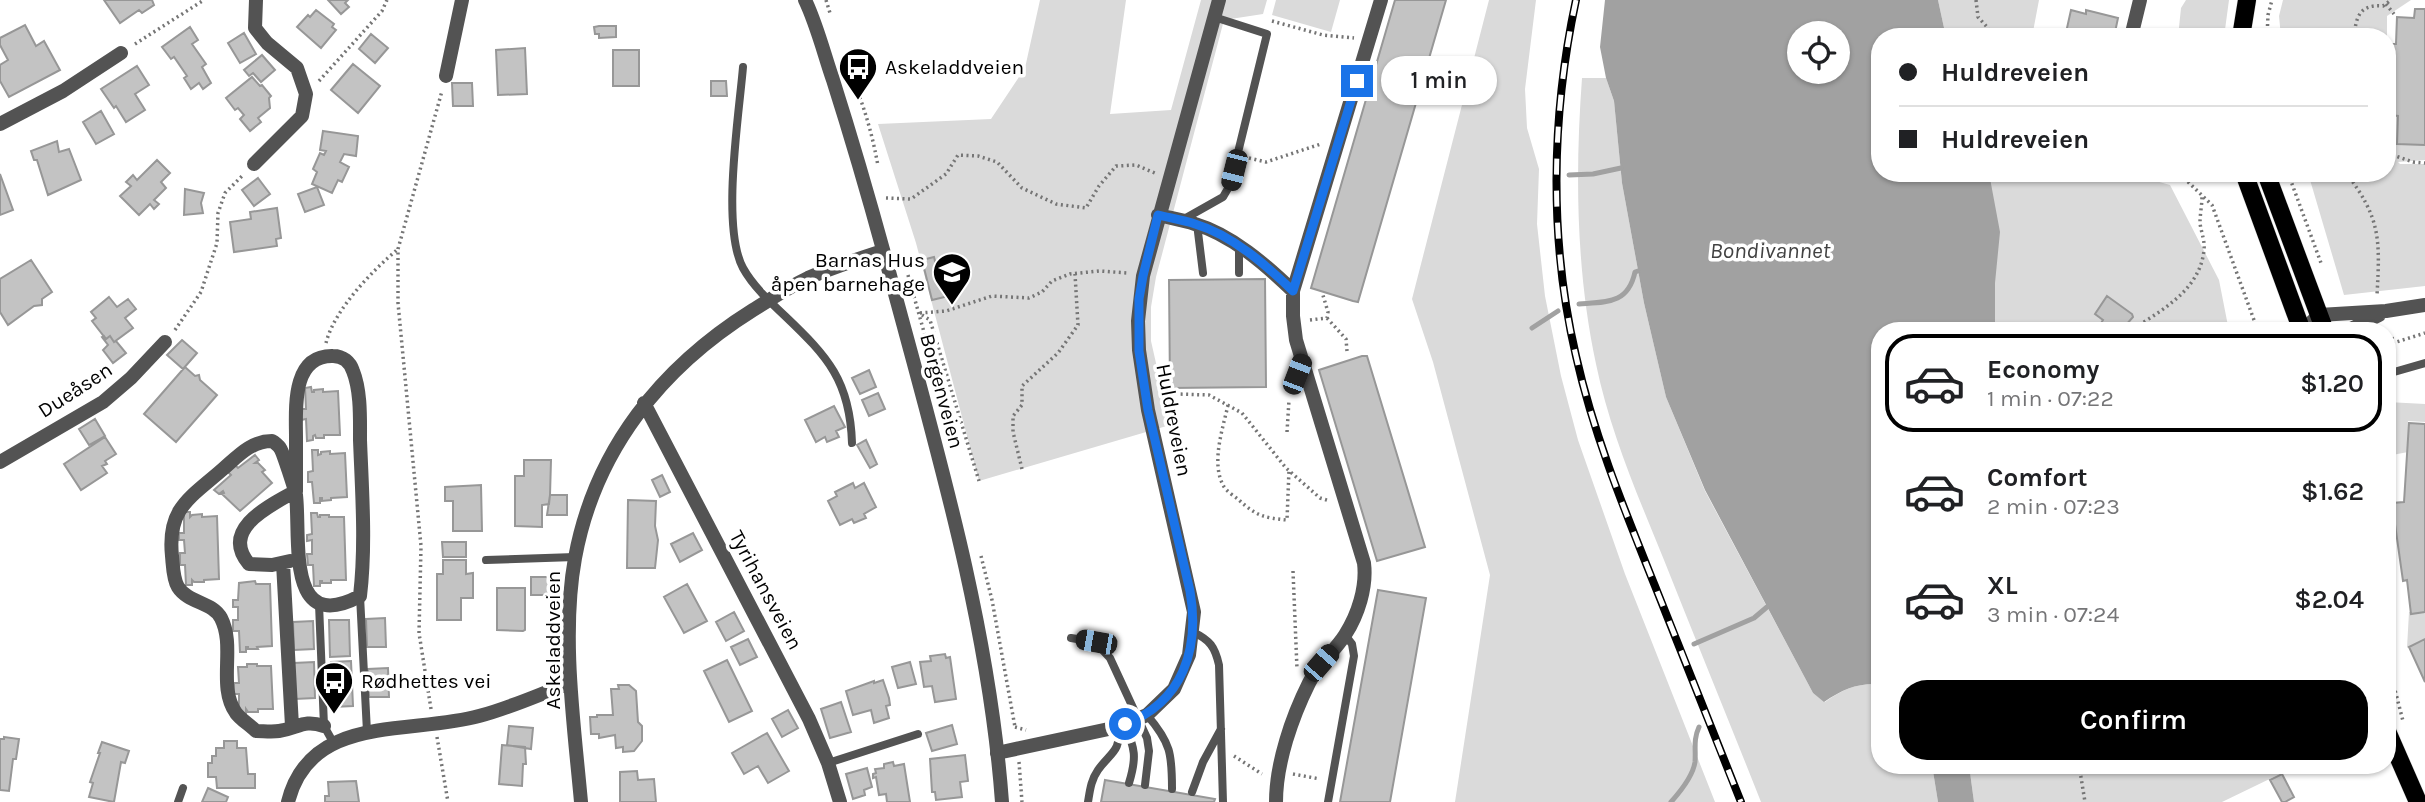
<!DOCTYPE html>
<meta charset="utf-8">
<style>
body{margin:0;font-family:Karla,sans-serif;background:#f2f2f2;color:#202124;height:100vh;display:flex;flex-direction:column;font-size:26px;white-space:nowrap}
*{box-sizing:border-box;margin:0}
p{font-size:23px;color:#757577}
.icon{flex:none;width:38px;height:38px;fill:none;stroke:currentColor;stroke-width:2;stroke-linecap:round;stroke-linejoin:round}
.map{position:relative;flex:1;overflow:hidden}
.details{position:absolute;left:1871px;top:322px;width:525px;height:452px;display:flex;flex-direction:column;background:#fff;border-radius:28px;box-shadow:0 2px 5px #0004}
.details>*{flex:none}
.hud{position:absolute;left:1871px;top:28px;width:525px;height:154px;border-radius:28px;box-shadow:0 2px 5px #0004;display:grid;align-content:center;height:154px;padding:0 28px;background:#fff}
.buttons{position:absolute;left:1787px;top:21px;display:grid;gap:14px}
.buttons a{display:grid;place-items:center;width:63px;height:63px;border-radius:50%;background:#fff;box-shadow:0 2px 5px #0004;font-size:35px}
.end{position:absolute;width:32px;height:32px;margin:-16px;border:9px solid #1a73e8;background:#fff;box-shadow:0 0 0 4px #fff}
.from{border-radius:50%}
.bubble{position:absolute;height:49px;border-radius:24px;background:#fff;box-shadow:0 2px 5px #0004;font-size:23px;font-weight:600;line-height:49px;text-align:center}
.car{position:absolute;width:21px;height:42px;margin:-21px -10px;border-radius:9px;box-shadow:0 0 5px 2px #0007;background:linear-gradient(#222 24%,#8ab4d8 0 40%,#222 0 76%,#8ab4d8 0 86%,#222 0)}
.hud b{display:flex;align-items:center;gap:24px;height:66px;font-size:26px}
.hud b+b{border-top:2px solid #e0e0e0}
.hud i{width:18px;height:18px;background:#202124}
ul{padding:12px 0 0;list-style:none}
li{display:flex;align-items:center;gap:21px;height:98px;margin:0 14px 10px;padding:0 14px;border:4px solid transparent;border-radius:28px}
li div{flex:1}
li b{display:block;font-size:26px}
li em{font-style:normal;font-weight:600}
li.on{border-color:#000}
li>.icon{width:63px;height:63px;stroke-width:1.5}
.cta{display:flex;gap:14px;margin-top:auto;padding:14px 28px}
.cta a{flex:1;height:80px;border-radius:28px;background:#000;color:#fff;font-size:28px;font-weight:600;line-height:80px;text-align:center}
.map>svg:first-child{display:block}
</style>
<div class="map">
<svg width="2425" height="802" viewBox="0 0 2425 802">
<rect width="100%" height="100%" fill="#fff"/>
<path fill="#dadada" d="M1040 0H1126L1110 114 1171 110 1201 0H1267L1263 14 1224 20 1156 277 1151 307V341L1170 425 979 481 916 243 878 124 991 119 1025 68Z
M1276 0H1340L1331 32 1272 15Z
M1489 0H1536L1525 89 1527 128 1539 169 1537 224 1545 296 1561 376 1578 440 1625 574 1715 802H1455L1490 575 1433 362 1412 299Z
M1938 0H2039L2032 37H1946Z
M2186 0H2229L2224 37H2178L2181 8Z
M2283 0H2411L2387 16V37H2281L2279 16Z
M1582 78H1606L1614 101 1622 183 1644 303 1666 397 1705 491 1813 693 1825 702C1843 689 1857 683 1879 684L1880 765H1932L1938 802H1761C1729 721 1696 641 1664 560 1638 496 1610 432 1596 364 1576 270 1575 174 1582 78Z
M2387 112H2399L2425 141V160L2398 162 2400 164H2425V286L2344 295 2308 173H2387Z
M1989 173H2127L2170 185 2219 280 2229 331H1995V283Z
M2387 402 2425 404V422L2408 421V452L2387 456Z
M2425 611V640L2407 648 2409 612Z
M1969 765H2282L2284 772 2222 802H1974Z"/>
<path fill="#a1a1a1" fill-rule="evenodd" d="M1605 0H1938L1946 37H1880V173H1989L2000 232 1995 283V331H1880L1879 684C1857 683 1843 689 1824 702L1813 693 1705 490 1666 397 1644 303 1622 183 1614 101 1606 78 1600 47ZM1799 33H1838V72H1799Z
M1932 765H1969L1974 802H1938Z"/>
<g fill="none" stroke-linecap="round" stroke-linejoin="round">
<path stroke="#a1a1a1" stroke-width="5" d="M1569 175 1593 174 1621 168
M1579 304C1607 302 1628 304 1635 272L1638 271
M1532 328 1558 311
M1694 644 1754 618 1767 607
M1671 802C1680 792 1693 776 1695 762 1696 749 1693 740 1699 727"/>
</g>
<path fill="#c3c3c3" stroke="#979797" stroke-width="2" d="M104 0H152L154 5 142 13 139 10 120 23Z
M328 0H348L345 3 349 7 341 14Z
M1395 0H1446L1358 302 1353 301 1311 288Z
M2415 9H2425V145L2397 144 2398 116 2390 115 2391 44H2396L2397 17 2414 18Z
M316 10 334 24 332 27 336 30 321 48 297 27 308 15 310 17Z
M2071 10 2086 14V10L2118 18 2114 37H2065Z
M25 25 36 46 44 41 60 70 9 97 0 81V65L8 60 0 45V38Z
M599 26H616V37L599 38V34H595L594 27Z
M190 27 198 40 192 44 206 64 202 67 211 83 203 89 199 83 191 89 184 78 187 76 174 57 171 59 162 47Z
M244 33 256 54 240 63 228 43Z
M371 34 388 48 375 63 359 49Z
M525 48 527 94 498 95 496 50Z
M613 50H639V86H613Z
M262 55 275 70 261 82 253 73 249 76 244 70Z
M353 64 380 86 358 113 331 90Z
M137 66 149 85 135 94 145 110 126 122 116 106 114 108 101 89Z
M252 77 260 86 262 85 271 96 269 98 270 108 258 118 261 122 250 131 240 119 244 115 238 108 235 110 226 98Z
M711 81H726L727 96H711Z
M452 83H472L473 106H453Z
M101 111 114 134 96 144 83 122Z
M323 131 358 136 356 156 344 154 340 162 349 167 342 182 338 180 332 193 312 184 317 172 313 169 320 153 324 155 326 151 320 150Z
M57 141 59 152 69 149 81 180 48 195 37 160H34L31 151Z
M157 160 170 173 161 182 166 188 154 200 159 204 154 209 150 204 139 215 120 196 131 186 126 182 133 175 137 180Z
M0 174 13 210 0 215Z
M258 178 270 194 254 206 242 190Z
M317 187 324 205 305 212 298 194Z
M185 189 204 193 201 203 203 213 184 215Z
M277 208 281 238 276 239 277 246 234 252 230 222 251 219 250 212Z
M934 257 936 265 948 262 957 294 932 300 922 260Z
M31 260 52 292 42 299V305L34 306 8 325 0 312V279Z
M1265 279 1266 387 1170 388 1169 280Z
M2107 296 2132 314 2133 317 2126 325 2125 324 2117 331H2104L2102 329 2105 325 2101 323 2103 320 2095 314Z
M109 297 117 307 128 299 136 309 125 318 133 328 114 342 110 336 106 339 92 321 96 318 91 312Z
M104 336 106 339 110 336 114 342 116 341 126 353 113 363 103 350 108 345 102 337Z
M182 340 197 353 183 369 167 355Z
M1362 356H1367L1425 547 1377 561 1319 370Z
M185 367 195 376 199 375 200 380 217 395 176 442 144 414Z
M869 370 876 387 860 394 852 378Z
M311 387 312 392H314V390L323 389V392L338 391 340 435H324V438H316L315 435 313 436V440L307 441 306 419 301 420V409H306L305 388Z
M878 393 885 409 869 416 862 400Z
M834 406 845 427 836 431 839 437 827 442 825 437 816 442 805 420Z
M95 419 105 436 89 445 79 429Z
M2409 423 2425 424V612L2411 614 2407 580 2403 581 2392 503 2404 502Z
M105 437 116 454 105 461 107 464 102 466 107 473 81 490 64 464Z
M866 440 877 464 870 468 857 445Z
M312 450H318V455L321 454V452L330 451V454L345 453 347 497 331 498V500L322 501V498H320V503H314L312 482H308V472L313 471Z
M255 455 259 460 255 463H258L265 470 262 472 272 483 240 511 222 494 224 493 223 491 219 494 214 490 231 475 227 471 235 465 238 468Z
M524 460H551L550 495 549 504 542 505V527L515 526V476H524Z
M662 475 670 492 660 497 652 480Z
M853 483 855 488 864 483 876 507 864 514 866 518 854 523 852 519 840 525 828 501 837 496 835 492Z
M481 485 482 531H453V501H445V487Z
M550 495H567V515H547Z
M628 500 656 501 655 526 658 540 655 568H627Z
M184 512H190V517L192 515 202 514V517L217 516 219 579 204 580V582H194L192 580V585H186L185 565H180V553H185L184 540H179V533H184Z
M311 513H317L318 517H320V515H329V517H344L346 580H331V583H322V581H320V586H314L313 565H308L307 554H312V540L307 541V535L312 534Z
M693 533 702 550 680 562 671 544Z
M442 542H466V557H443Z
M443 560H466V574L473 573V598H461V620H437V574H443Z
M531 577H551V595H531Z
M255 581 256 584H270L272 646 257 647 258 649H248V647H246V652H240L239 631H233V620H238V607H233V600H238L239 583Z
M687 584 707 621 684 633 664 597Z
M497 588H525V630L523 631 497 630Z
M1378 590 1426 598 1390 802H1340Z
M734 612 744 631 726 641 716 622Z
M385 618 386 647H367L366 619Z
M329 620H349L350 656 330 657Z
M313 621 314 649 294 650 293 622Z
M748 639 757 657 740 665 731 647Z
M2425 639V682L2409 647Z
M945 654 946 658 950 657 956 699 935 702 932 686 924 687 920 662 931 661 930 656Z
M727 660 752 711 729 722 704 671Z
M351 661 353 706 333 707 331 662Z
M314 662 315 698 295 699 294 663Z
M910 662 916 684 898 688 892 667Z
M247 664H257V666H271L273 709H258V712H248L246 709V715L239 710V694H234V683H239L238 667H247Z
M388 668 389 697H369L368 669Z
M883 680 889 698 890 705 886 706 889 718 874 723 871 710 853 715 846 691 874 681V683Z
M618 685H629L636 691 638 722 642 726V741L634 751 623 752V747L616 748 615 735 599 738V734H591L590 717H597V715H613L611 689H619Z
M841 702 851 732 830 738 821 709Z
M788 710 798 728 782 737 772 719Z
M952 725 957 744 932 751 926 733Z
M509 726 533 728 531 749 507 745Z
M767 733 789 771 768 783 758 766 744 774 732 753Z
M4 737 19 739 16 759H13L9 791 0 790V739H4Z
M224 741H237V748H246L248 774H255V788H217L216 777H208V763H212V756H216V748H224Z
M102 742 129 751 125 763 121 762 114 802 89 797 93 783 90 782 100 753H98Z
M502 745 525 747 526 764H523L522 786 499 784Z
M965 755 968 781 960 782 962 797 936 800 935 792H932L930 759Z
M893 762 894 766 904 764 910 802H887L886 794 879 795 876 777 873 778V774L876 773 875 769 884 768V764Z
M867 768 872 787 864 790 865 795 853 799 846 774Z
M637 771 638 780 654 779 656 802H620V772Z
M2282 774 2294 797 2285 802H2282L2270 780Z
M1105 780 1215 799 1214 802H1101Z
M356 781 359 802H325V796H329L328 782Z
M208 788 228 797 226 802H202Z"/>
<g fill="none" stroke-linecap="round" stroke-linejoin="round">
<g stroke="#dbdbdb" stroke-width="19">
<path id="primary" d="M2241 37 2247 0
M2244 173 2302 331
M2266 173 2325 331
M2387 731 2418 802"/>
</g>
<path stroke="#757575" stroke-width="3.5" stroke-dasharray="2 3.5" stroke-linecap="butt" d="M826 0 830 13
M1976 0 1978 17 1996 37
M2386 4 2394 14
M1272 21 1323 35 1354 38
M2267 37 2268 15 2272 0
M2354 37C2356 16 2360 4 2383 6L2391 0
M135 44 204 0
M847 67C862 98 872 132 878 166
M319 81 382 11 387 0
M2387 153 2413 162 2425 163
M1249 158 1266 162 1321 144
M2174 173 2185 179 2212 205 2258 331
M2288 173 2321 263
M2346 173C2381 218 2380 240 2377 295
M886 198 911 199 946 174 958 155 978 156 997 162 1022 188 1056 204 1086 208 1099 186 1116 166 1136 165 1157 174
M908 275 936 375
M920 313 946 311 992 296 1029 298 1042 292 1052 281 1070 274 1099 271 1128 273
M922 315 930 320 979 481
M1327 318 1346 339 1347 351
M1310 320 1327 318 1328 312 1322 292
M175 330 201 292 217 243 218 213 225 193 243 175
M2130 331C2160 311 2200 291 2204 250 2205 240 2201 232 2200 223 2200 214 2202 205 2202 196
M2387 339 2392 337 2393 343
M326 343C334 310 372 271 398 249
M2387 345 2425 333
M1161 385 1177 394 1209 395 1242 413 1286 468 1320 498 1330 501
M1228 405C1223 428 1211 462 1223 485 1226 491 1234 496 1239 500 1256 516 1265 518 1287 520L1289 470
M1287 432 1289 400
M1022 469 1013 432V416L1022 405V386L1058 353 1078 325 1075 274
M981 556 992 600 1015 727
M1293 571 1297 669
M2387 659 2403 721
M431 709 419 633 421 546 398 303V249L442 91
M1015 727 1026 730
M437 737 448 802
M1234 756 1262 774
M1019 762 1022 802
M2079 765 2085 802
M1293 774 1320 779"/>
<path stroke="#535353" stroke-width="8" d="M743 67C739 115 721 227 743 268 753 286 770 302 785 316 828 357 850 381 852 443
M1184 219 1223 197 1230 185 1267 34 1214 17
M1197 224 1203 273
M1239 248V273
M2387 374 2425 363
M486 560 575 557
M360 596 367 732
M319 604 324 726 333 742
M1193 632C1210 640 1215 647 1219 665L1223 802
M1071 638 1095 642 1110 658 1147 738 1149 751 1145 785
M1147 715C1171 743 1172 754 1172 789
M1125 724C1135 749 1137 757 1129 783
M828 763 918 734
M1192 792 1203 762 1221 729
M178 802 183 788
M1088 802C1090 790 1091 780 1098 770 1110 753 1122 751 1118 727
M1328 802 1354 656 1352 644 1345 635"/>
<path stroke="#535353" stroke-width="14" d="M2131 37 2140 0
M446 76 462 0
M0 124 63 91 121 53
M254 164 302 116 306 94 297 68 267 43 255 28 256 0
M1158 215C1170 218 1183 220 1195 224 1232 235 1266 265 1293 291
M2302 331 2319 315 2386 311 2425 305
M2347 331 2379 315
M1292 387 1302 360
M644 403 809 719 828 763 840 802
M0 462 103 402 131 378 165 342
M296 491C296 473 296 455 296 438 296 409 291 355 333 356 343 356 350 362 353 371 361 391 360 418 360 440 362 492 366 545 360 596 285 636 301 538 296 495 295 490 283 452 280 448 279 446 274 442 272 441 251 441 238 456 223 469 190 498 167 508 172 556 173 566 173 579 178 587 188 603 213 602 221 618 236 647 217 686 236 713 240 719 250 725 256 731 263 731 272 732 279 731 299 728 303 719 324 726
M290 561 272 565 249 564C220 529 269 506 296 491
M283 563 292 726
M997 753 1118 727 1147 715 1174 689 1189 655 1194 612 1148 410 1139 350 1138 321 1143 276 1219 0
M288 802C310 713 411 735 479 716 510 708 540 694 570 683
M581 802C574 724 561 635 575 558 595 449 662 367 753 310 771 299 789 287 808 278 833 267 858 259 883 251
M1276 802C1276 763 1292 717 1309 683 1318 664 1334 652 1345 635 1358 615 1367 587 1364 563L1296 340 1293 316V291L1381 0"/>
<path stroke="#535353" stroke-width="14" d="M805 0C817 25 824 54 833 80 854 146 873 212 891 279 937 450 989 625 1002 802"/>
<use href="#primary" stroke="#000" stroke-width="18"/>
<g stroke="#000" stroke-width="8">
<path id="rail" d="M1576 0C1551 117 1549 240 1576 356 1594 436 1625 511 1655 586 1684 658 1712 730 1741 802"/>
</g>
<use href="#rail" stroke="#fff" stroke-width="5" stroke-dasharray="16" stroke-linecap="butt"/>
</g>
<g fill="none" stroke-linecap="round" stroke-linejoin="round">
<path stroke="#1a73e8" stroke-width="9" d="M1125 724C1183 702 1200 649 1190 591L1148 410 1139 351V299L1143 276 1158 215C1170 218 1183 220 1195 224 1232 235 1266 265 1293 291L1357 81"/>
</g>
<defs>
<g id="bus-pin" transform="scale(2.0125)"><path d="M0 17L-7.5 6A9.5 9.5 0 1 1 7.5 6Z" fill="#000" stroke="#fff"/><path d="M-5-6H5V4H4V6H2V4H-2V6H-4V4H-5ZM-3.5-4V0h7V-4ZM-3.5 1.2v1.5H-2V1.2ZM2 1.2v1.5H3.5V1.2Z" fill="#fff"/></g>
<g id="school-pin" transform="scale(2.0125)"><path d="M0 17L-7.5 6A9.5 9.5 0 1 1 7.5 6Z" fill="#000" stroke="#fff"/><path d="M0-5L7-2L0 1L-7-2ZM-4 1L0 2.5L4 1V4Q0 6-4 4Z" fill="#fff"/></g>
</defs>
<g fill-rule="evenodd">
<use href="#bus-pin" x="858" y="67"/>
<use href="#school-pin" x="952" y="272"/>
<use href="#bus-pin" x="334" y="681"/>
</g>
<g text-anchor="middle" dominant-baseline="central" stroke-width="7" stroke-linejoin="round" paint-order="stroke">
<g font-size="21" fill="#000" stroke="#fff" text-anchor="start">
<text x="885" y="67">Askeladdveien</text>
<text x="925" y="260" text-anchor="end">Barnas Hus<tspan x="925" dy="24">åpen barnehage</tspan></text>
<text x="361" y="681">Rødhettes vei</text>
</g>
<g font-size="21" fill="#000" stroke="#fff">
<text transform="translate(75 390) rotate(-33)">Dueåsen</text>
<text transform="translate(942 391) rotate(75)">Borgenveien</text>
<text transform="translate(1174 420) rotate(79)">Huldreveien</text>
<text transform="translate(766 590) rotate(62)">Tyrihansveien</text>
<text transform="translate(553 640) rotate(-90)">Askeladdveien</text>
</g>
<g font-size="23" font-style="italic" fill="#424242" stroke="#fff">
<text x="1770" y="250">Bondivannet</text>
</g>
</g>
</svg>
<div class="buttons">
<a><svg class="icon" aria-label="locate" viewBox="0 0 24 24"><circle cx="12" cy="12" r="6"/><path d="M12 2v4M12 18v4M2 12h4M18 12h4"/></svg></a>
</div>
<i class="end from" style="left:1125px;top:724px"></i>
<i class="end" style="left:1357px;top:81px"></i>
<div class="bubble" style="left:1381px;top:56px;width:116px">1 min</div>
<i class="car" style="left:1234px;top:170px;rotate:194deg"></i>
<i class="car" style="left:1297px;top:374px;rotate:21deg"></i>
<i class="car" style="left:1096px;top:642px;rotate:280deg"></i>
<i class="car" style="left:1321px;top:663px;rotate:41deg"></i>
<div class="hud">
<b><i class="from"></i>Huldreveien</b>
<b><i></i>Huldreveien</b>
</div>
<section class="details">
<ul>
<li class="on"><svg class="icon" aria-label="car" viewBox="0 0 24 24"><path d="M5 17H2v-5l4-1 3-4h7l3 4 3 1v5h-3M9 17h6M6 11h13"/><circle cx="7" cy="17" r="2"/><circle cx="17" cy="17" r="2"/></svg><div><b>Economy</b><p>1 min · 07:22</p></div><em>$1.20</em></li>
<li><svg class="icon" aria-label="car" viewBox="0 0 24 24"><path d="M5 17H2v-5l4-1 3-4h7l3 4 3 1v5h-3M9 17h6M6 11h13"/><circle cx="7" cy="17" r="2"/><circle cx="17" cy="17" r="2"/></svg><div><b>Comfort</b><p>2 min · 07:23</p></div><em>$1.62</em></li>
<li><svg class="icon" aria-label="car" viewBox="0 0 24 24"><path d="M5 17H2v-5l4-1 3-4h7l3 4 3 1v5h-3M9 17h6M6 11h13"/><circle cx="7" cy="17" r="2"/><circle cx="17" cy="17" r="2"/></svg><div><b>XL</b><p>3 min · 07:24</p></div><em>$2.04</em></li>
</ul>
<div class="cta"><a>Confirm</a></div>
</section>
</div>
